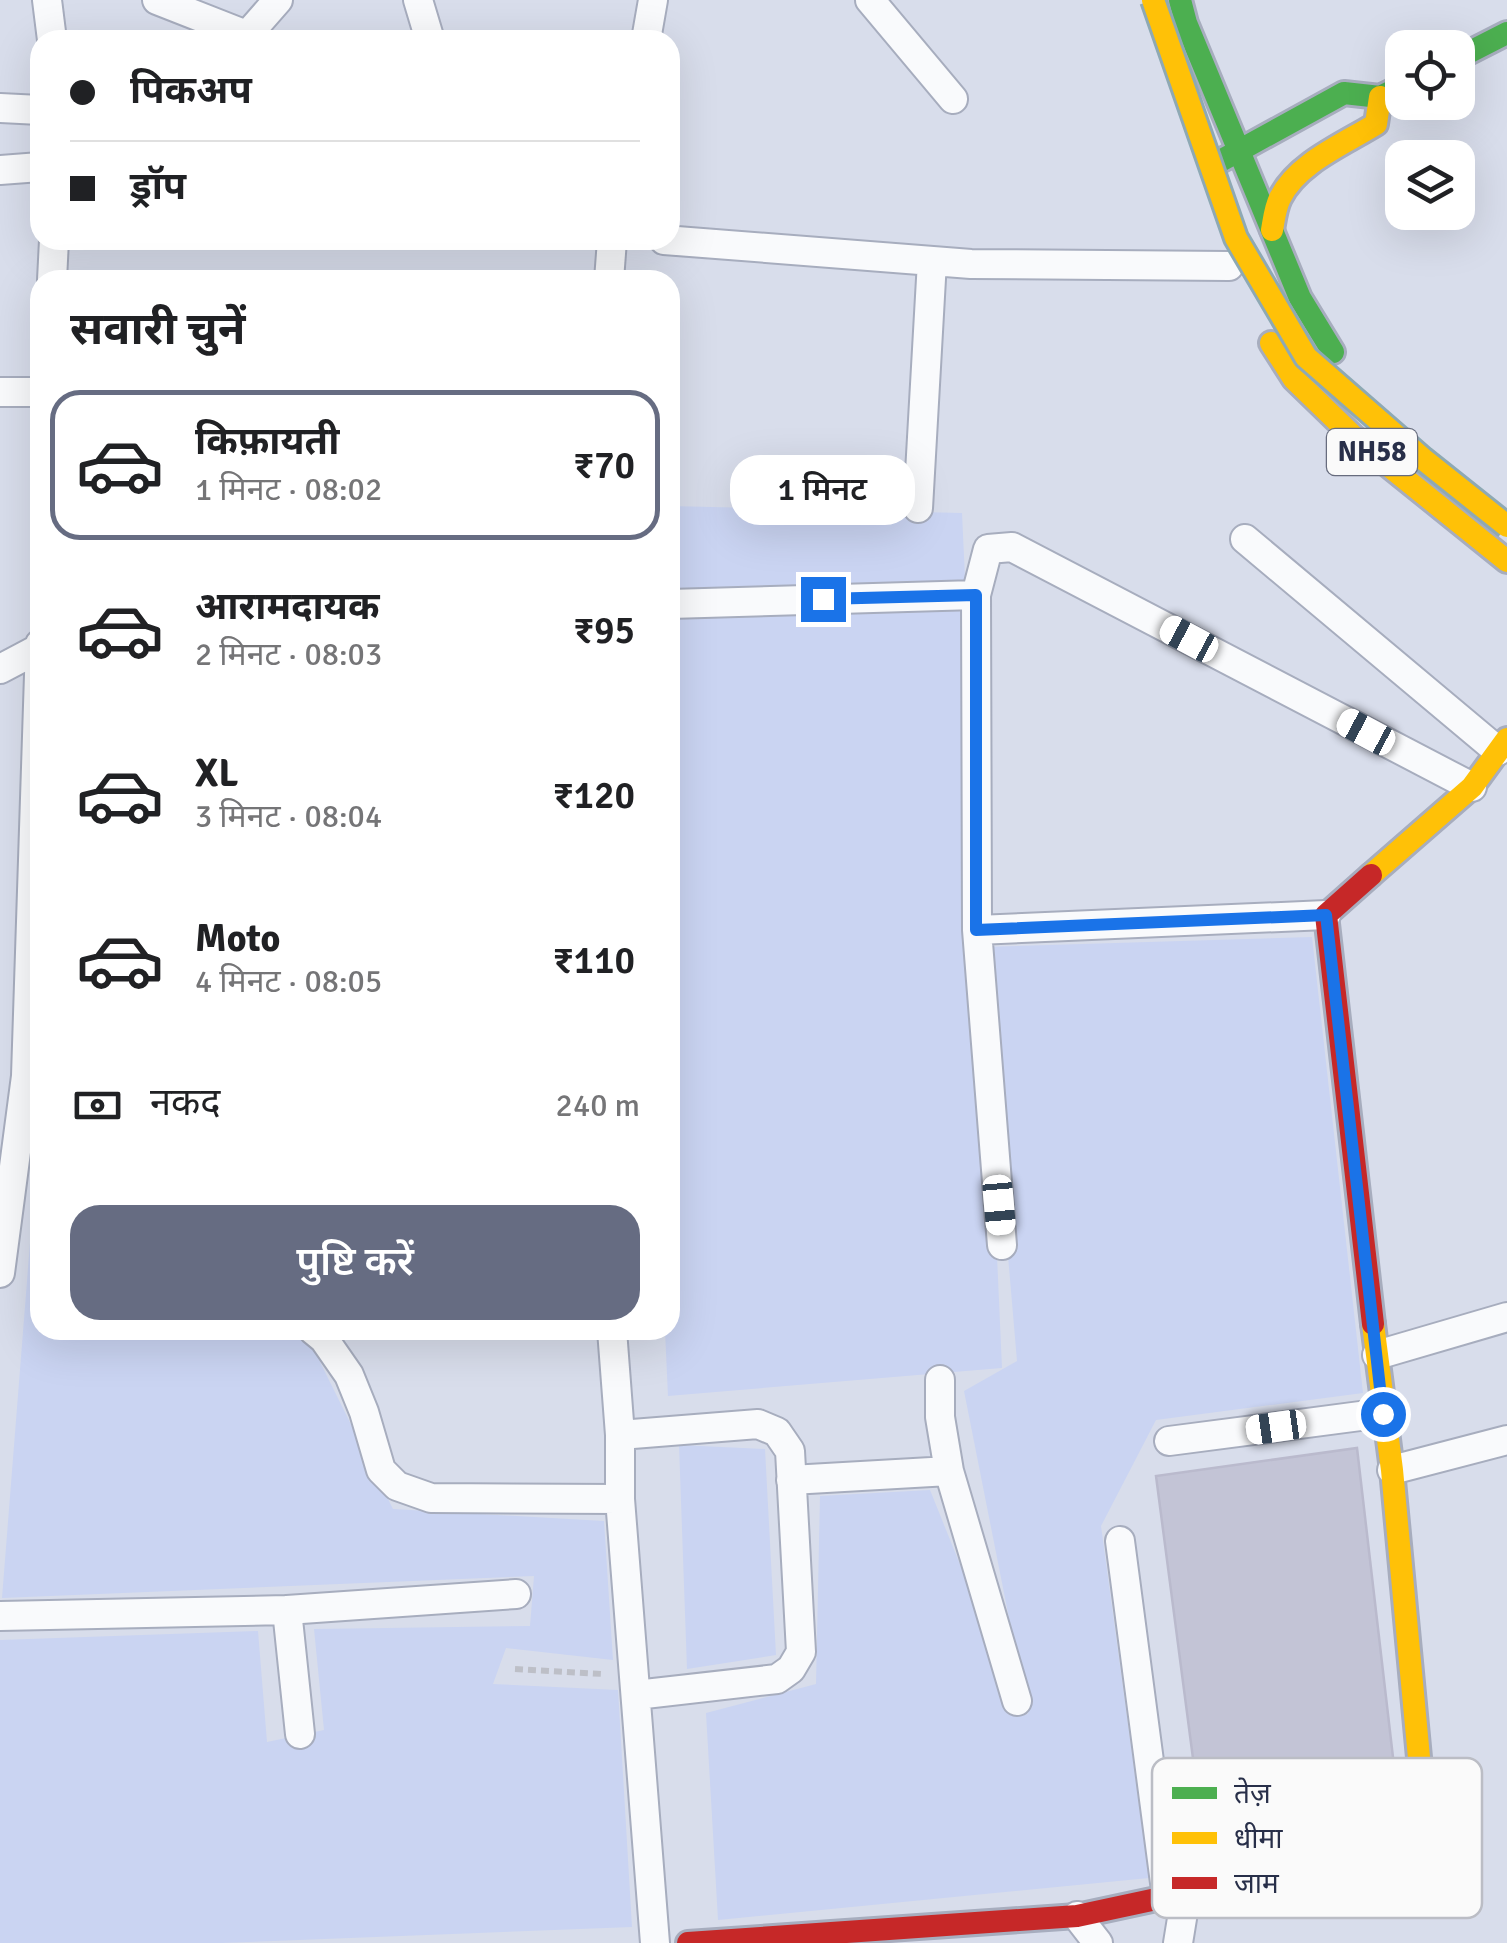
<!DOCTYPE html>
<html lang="hi">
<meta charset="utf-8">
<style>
body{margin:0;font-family:Signika,"Noto Sans Devanagari",sans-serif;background:#f2f2f2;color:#202124;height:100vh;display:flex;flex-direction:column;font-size:38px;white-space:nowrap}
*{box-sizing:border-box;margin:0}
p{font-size:32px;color:#757577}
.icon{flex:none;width:55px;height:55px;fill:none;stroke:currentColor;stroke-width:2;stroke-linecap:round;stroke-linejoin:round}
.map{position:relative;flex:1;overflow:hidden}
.drawer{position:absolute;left:30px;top:270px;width:650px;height:1070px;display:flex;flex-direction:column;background:#fff;border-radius:30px;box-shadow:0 10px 40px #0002}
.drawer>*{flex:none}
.banner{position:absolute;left:30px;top:30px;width:650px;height:220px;border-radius:30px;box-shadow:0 10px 40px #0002;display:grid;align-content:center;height:220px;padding:0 40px;background:#fff}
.fabs{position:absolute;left:1385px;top:30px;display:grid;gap:20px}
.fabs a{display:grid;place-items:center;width:90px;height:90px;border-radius:20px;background:#fff;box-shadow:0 10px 40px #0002;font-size:50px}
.end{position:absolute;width:45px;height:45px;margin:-22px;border:12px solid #1a73e8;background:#fff;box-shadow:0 0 0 5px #fff}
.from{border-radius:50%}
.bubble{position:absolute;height:70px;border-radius:30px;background:#fff;box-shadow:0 10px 40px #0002;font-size:32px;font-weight:600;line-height:70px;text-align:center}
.car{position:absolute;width:30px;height:60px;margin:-30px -15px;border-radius:12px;box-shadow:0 0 8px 2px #0007;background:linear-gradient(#fff 24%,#345 0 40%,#fff 0 76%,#345 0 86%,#fff 0)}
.banner b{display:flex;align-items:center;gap:35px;height:95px;font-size:38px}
.banner b+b{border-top:2px solid #e0e0e0}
.banner i{width:25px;height:25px;background:#202124}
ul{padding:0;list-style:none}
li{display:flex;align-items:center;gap:30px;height:150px;margin:0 20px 15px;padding:0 20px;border:5px solid transparent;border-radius:30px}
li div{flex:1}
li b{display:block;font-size:38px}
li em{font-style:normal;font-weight:600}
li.active{border-color:#666c82}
li>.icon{width:90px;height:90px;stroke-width:1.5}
h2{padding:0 40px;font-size:45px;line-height:120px}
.pay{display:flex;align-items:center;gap:25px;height:110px;padding:0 40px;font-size:38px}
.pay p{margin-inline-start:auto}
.primary-button{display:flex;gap:20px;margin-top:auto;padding:20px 40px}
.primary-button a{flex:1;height:115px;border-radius:30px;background:#666c82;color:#fff;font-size:40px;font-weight:600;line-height:115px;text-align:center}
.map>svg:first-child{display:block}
</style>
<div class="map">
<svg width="1507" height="1943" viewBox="0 0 1507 1943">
<rect width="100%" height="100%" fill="#d8ddeb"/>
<path fill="#cad4f2" d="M670 506 962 513 982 947 1312 937 1363 1393 1156 1420 1101 1526 1149 1878 718 1920 706 1713 816 1684 820 1496 930 1490 990 1639 1016 1717 1028 1714 964 1391 1017 1361 985 987 1002 1368 668 1396 665 1330H670Z
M40 1116V1330H309L321 1364 393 1509 604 1521 613 1660 506 1648 493 1684 618 1690 632 1927 221 1943H0V1640L258 1631 267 1742 324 1730 314 1629 530 1626 534 1576 2 1598Z
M679 1445 765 1449 776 1655 687 1669Z"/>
<path fill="#c3c4d6" stroke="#babacd" stroke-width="2.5" d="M1357 1448 1396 1783 1205 1850 1156 1476Z"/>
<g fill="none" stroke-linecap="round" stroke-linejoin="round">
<g stroke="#a7adbe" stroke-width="32">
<path id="street" d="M47 0 52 40
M157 0 259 40
M418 0 430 40
M870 0 953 99
M243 40 278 0
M646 40 653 0
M0 108 40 110
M0 170 40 167
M664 240 971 264 1229 266
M52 280 54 240
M609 280 612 240
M0 392H40
M918 508 932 261
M1245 539 1498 751
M670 604 976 595
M0 669 40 648
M977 930 1326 915
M1002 1245 977 930 976 595 988 549 1012 547 1472 787
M0 1273 26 1076 40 644
M313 1330 324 1339 349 1375 364 1412 381 1470 397 1486 431 1498 620 1499
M612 1330 620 1435V1499L655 1943
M1377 1355 1507 1317
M940 1380V1417L949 1471 1017 1701
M620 1435 758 1424 777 1432 790 1451 801 1652 791 1669 777 1679 636 1695
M1169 1441 1383 1413
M1392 1470 1507 1440
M791 1480 949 1471
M1120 1541 1167 1898
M287 1610 300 1734
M0 1616 287 1610 516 1594
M1077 1916 1098 1943
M1178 1943 1186 1894"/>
</g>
<g stroke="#a7adbe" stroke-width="28">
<path id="fast" d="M1180 0 1186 23 1300 298 1333 352
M1458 58 1507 33
M1213 165 1344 93 1380 97 1402 86"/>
</g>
<g stroke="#a7adbe" stroke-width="28">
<path id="slow" d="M1272 230C1274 219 1275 208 1280 198 1297 163 1344 144 1376 124L1380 97
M1271 343 1294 379 1358 441 1507 561
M1371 875 1472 787 1507 739
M1278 1873C1320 1864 1373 1862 1403 1828 1416 1814 1418 1787 1420 1768L1392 1470 1373 1324"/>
</g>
<g stroke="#a7adbe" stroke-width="28">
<path id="jam" d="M1371 875 1326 915 1373 1324
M688 1943 1077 1916 1278 1873"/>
</g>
<path stroke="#bdbfc7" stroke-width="6" stroke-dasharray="8 5" stroke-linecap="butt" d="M515 1669 603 1674"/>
<use href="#street" stroke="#f9fafc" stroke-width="28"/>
<use href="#fast" stroke="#4caf50" stroke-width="22"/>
<use href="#slow" stroke="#ffc107" stroke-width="22"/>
<use href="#jam" stroke="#c62828" stroke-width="22"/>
<g stroke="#8ea9b4" stroke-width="28" stroke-linecap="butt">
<path id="slow-bridge" d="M1153 0 1236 238 1306 357 1423 459 1507 526"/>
</g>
<use href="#slow-bridge" stroke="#ffc107" stroke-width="22"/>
</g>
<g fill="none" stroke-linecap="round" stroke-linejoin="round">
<path stroke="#1a73e8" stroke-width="12" d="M823 599 976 595V930L1326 915 1383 1414"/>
</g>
<g text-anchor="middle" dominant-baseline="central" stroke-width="9" stroke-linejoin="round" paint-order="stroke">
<rect fill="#fafafa" stroke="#676c7e" stroke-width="2.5" x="1327" y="429" width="90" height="46" rx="8"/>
<g font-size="28" font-weight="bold" fill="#282f49">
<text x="1372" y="452">NH58</text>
</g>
</g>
<rect x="1152" y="1758" width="330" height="160" rx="15" fill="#fafafa" stroke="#bbbdc5" stroke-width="2.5"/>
<rect x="1172" y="1787" width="45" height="12" fill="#4caf50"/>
<rect x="1172" y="1832" width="45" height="12" fill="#ffc107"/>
<rect x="1172" y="1877" width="45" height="12" fill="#c62828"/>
<g font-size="28" fill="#282f49">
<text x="1234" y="1803">तेज़</text>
<text x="1234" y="1848">धीमा</text>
<text x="1234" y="1893">जाम</text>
</g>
</svg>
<div class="fabs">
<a><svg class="icon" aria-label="locate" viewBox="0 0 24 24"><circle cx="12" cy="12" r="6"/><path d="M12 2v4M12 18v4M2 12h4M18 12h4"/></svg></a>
<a><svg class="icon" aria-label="layers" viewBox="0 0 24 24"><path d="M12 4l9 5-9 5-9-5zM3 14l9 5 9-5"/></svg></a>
</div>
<i class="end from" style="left:1383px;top:1414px"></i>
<i class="end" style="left:823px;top:599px"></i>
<div class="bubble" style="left:730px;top:455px;width:185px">1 मिनट</div>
<i class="car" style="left:1189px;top:639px;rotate:298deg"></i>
<i class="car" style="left:1366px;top:732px;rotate:298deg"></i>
<i class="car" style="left:999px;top:1205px;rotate:175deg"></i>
<i class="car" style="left:1276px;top:1427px;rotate:262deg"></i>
<div class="banner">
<b><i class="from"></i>पिकअप</b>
<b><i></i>ड्रॉप</b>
</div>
<section class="drawer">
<h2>सवारी चुनें</h2>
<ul>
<li class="active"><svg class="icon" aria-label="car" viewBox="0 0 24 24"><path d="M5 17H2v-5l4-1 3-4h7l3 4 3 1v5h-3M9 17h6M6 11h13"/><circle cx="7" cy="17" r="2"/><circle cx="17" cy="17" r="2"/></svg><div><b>किफ़ायती</b><p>1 मिनट · 08:02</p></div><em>₹70</em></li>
<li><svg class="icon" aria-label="car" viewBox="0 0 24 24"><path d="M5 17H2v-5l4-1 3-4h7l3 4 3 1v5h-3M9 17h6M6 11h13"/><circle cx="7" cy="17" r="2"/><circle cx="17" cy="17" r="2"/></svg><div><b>आरामदायक</b><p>2 मिनट · 08:03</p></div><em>₹95</em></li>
<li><svg class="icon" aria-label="car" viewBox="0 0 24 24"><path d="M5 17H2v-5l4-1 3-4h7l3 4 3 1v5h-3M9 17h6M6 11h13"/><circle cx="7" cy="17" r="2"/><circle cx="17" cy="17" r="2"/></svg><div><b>XL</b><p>3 मिनट · 08:04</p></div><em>₹120</em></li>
<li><svg class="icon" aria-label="car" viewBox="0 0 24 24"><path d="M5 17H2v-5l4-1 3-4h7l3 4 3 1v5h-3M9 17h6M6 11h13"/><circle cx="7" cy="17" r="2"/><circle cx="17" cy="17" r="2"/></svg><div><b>Moto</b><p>4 मिनट · 08:05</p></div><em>₹110</em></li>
</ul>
<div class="pay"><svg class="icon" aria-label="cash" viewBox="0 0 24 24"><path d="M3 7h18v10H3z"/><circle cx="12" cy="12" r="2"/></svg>नकद<p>240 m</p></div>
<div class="primary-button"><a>पुष्टि करें</a></div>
</section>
</div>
